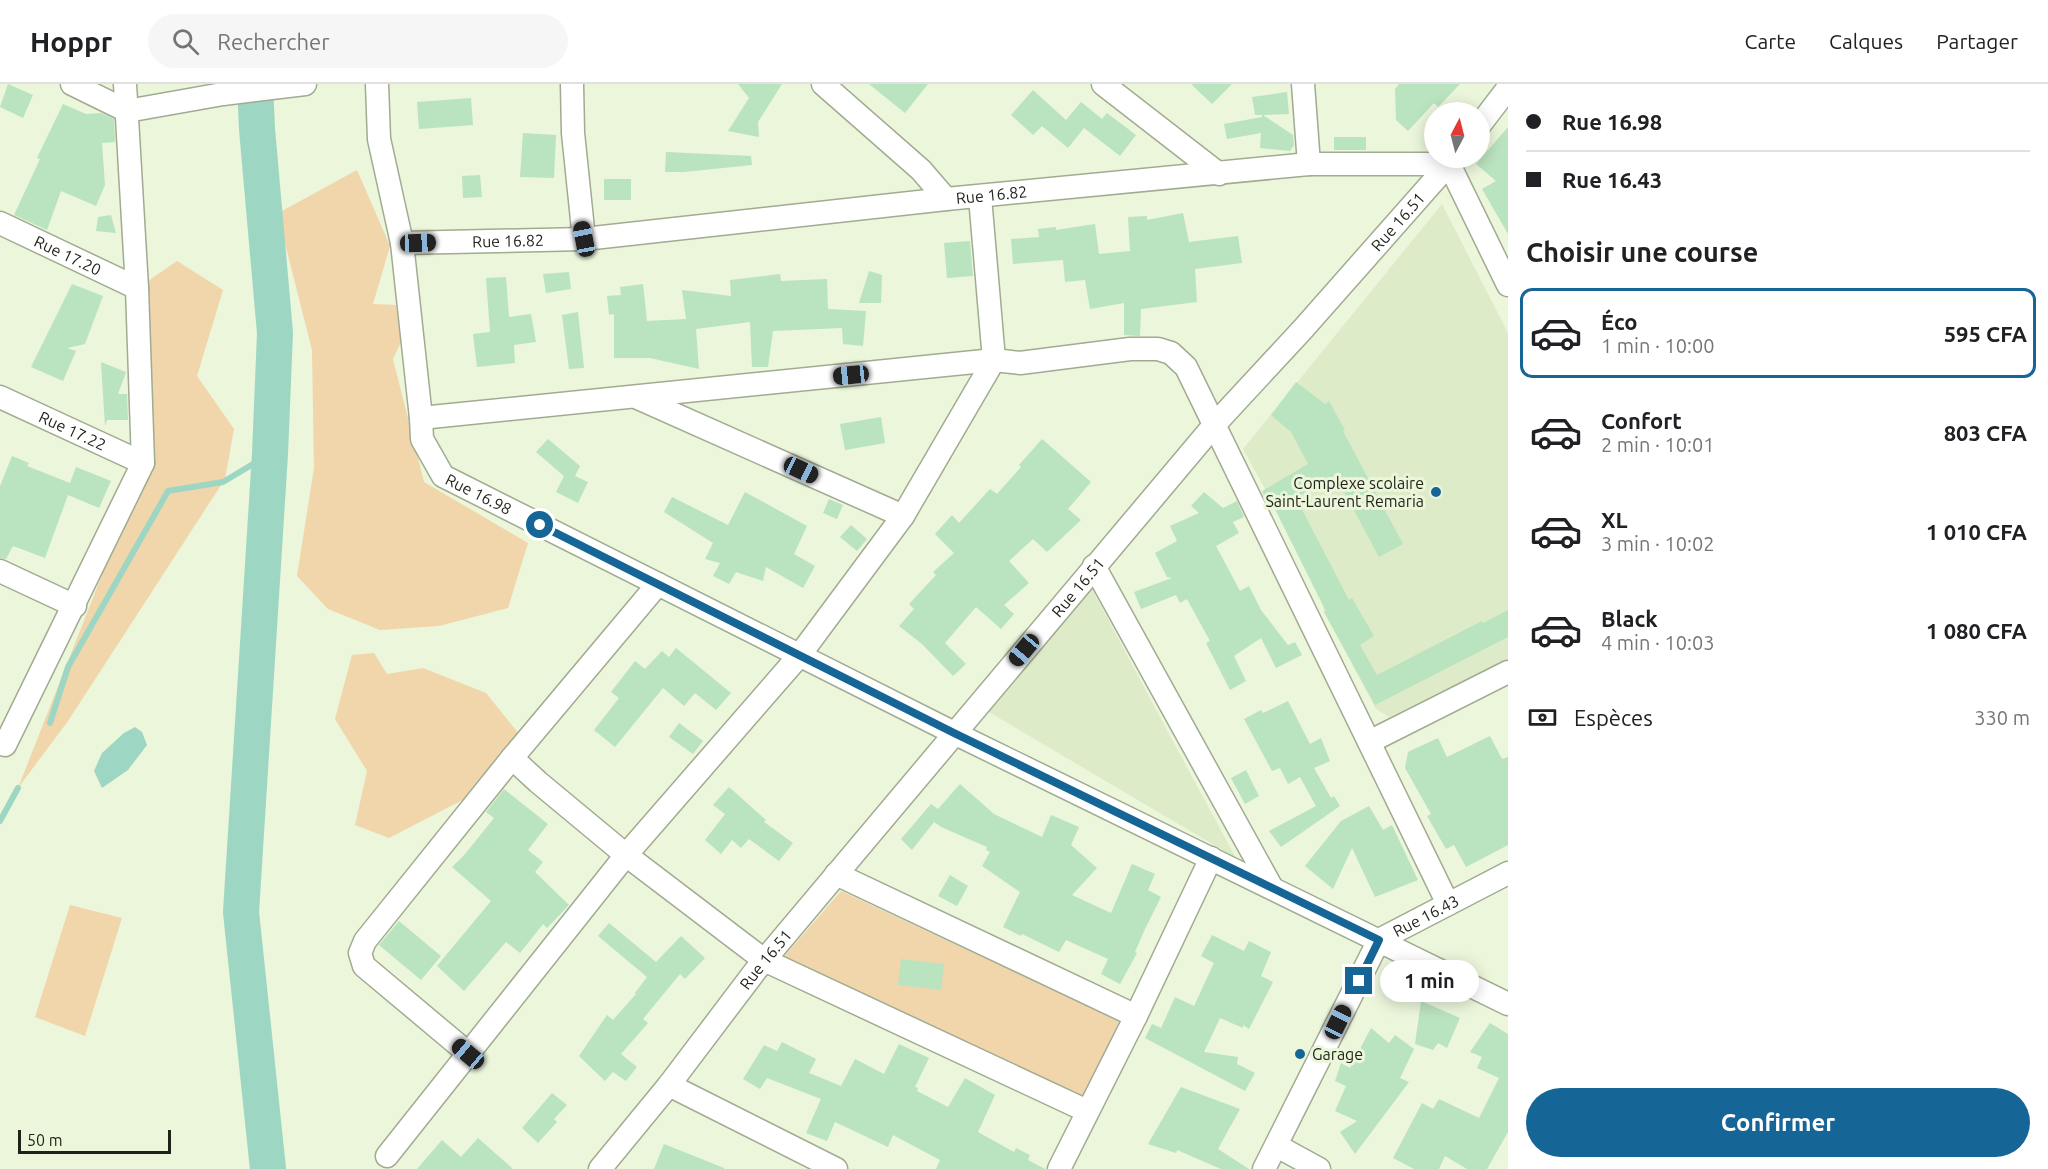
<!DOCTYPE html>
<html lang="fr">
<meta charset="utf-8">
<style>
body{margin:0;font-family:Ubuntu,sans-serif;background:#f6f6f6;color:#202124;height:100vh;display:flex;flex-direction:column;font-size:22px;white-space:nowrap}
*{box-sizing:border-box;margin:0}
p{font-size:20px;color:#757577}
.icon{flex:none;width:33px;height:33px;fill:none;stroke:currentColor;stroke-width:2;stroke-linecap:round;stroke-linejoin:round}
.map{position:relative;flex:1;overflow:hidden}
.details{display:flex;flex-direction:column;background:#fff;width:540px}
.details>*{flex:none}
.guide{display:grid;align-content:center;height:132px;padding:0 18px;background:#fff}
.needle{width:39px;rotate:7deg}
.controls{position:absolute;left:1424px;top:18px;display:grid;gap:12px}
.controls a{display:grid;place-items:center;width:66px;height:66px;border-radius:50%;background:#fff;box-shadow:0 3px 15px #0003;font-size:30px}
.scale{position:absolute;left:18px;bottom:15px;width:153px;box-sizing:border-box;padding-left:6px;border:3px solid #1e2218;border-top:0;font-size:16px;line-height:21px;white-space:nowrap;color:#1e2218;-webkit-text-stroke:4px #ebf6db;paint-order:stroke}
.end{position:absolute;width:27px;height:27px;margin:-14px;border:8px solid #156597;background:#fff;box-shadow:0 0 0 3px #fff}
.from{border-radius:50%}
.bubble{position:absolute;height:42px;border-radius:21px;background:#fff;box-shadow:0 3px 15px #0003;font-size:20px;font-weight:700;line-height:42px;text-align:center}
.car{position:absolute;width:18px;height:36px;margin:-18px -9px;border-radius:8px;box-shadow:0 0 4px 2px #0007;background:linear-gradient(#222 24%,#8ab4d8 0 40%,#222 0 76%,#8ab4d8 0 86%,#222 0)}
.guide b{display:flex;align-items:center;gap:21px;height:57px;font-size:22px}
.guide b+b{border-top:2px solid #e0e0e0}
.guide i{width:15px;height:15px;background:#202124}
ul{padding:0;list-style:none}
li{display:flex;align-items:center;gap:18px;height:90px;margin:0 12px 9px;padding:0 6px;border:3px solid transparent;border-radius:12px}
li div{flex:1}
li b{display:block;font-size:22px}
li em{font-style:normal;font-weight:700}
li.current{border-color:#156597}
li>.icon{width:54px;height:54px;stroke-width:1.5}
h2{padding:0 18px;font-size:27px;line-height:72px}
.pay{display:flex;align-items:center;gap:15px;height:66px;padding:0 18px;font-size:22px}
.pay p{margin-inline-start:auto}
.button{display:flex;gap:12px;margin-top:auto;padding:12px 18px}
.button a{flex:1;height:69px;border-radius:36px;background:#156597;color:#fff;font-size:24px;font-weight:700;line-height:69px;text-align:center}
header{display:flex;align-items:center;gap:36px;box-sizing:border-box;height:84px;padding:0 30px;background:#fff;border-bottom:2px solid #e0e0e0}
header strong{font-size:28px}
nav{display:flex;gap:33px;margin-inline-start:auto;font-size:21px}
.search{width:420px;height:54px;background:#f6f6f6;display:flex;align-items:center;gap:15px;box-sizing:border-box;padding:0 21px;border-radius:33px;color:#757577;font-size:22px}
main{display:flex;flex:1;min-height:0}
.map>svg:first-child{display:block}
</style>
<header>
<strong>Hoppr</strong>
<div class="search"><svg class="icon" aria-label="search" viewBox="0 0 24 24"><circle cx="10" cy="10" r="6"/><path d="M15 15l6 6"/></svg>Rechercher</div>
<nav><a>Carte</a><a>Calques</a><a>Partager</a></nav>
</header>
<main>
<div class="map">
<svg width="1508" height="1085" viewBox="0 0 1508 1085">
<rect width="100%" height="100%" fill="#ebf6db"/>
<path fill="#deebc9" d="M1442 120 1508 249V575L1389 633 1376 625 1324 528 1323 522 1265 405 1243 365Z
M1092 505 1169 650 1236 774 987 627Z"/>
<path fill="#f1d5ab" d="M357 86 390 162 373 220 396 221 401 258 393 275 424 398 528 459 508 524 439 542 380 546 328 525 297 492 314 384 312 266 280 140 282 127Z
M177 177 223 206 197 292 234 345 225 395 68 637 18 704 126 430 154 369 148 197Z
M374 569 387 590 423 584 486 609 519 650 480 707 389 754 355 741 367 687 335 635 352 571Z
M841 807 1119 937 1083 1014 782 875Z
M70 821 122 834 85 952 35 933Z"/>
<path fill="#9dd7c3" d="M135 643 142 648 147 661 128 686 102 704 94 687 102 669 124 649Z"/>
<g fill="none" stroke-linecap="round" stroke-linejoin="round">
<path stroke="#9dd7c3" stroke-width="6" d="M50 639 68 583 168 407 223 398 270 370
M0 737 18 704"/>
<path stroke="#9dd7c3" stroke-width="36" d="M255 0 257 45 275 249 270 370 241 828 268 1085"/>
</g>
<path fill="#bae3bf" d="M8 0 33 11 23 34 0 23Z
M738 0H782L758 38 759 53 728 47 749 14Z
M869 0H928L905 29Z
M1191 0H1232L1212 20Z
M1399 0H1460L1438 23 1434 19 1408 47 1396 36 1395 5Z
M1033 6 1066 36 1081 18 1102 35 1107 29 1136 51 1120 72 1084 44 1068 64 1042 42 1033 51 1011 31Z
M1287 8 1289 30 1263 31 1293 51 1294 61 1290 67 1260 64 1261 49 1227 55 1224 40 1262 33V31H1255L1252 13Z
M471 14 473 41 419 45 417 18Z
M63 20 86 30 101 29 114 35 115 58 102 59 105 101 96 122 61 107 47 146 14 131 40 75 37 74Z
M1508 43V150L1482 105 1496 97 1476 80Z
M523 49 556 51 554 94 520 93Z
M1334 53H1366V66H1334Z
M666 68 751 72 752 81 684 88H665Z
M480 91 482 113 463 114 462 92Z
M604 95H631V116H604Z
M1183 129 1189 158 1238 152 1242 179 1195 185 1197 218 1141 225 1140 252 1124 251V219L1090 225 1085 196 1065 198 1063 176 1013 180 1011 155 1039 153 1038 145 1056 143V146L1095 140 1099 170 1130 167 1128 133 1147 132V136Z
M111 131 116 149 96 147 98 133Z
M970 157 973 192 947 194 944 159Z
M869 187 882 191 881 219H859Z
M569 188 571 205 546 209 543 190Z
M780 190 781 197 827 195 828 225 866 227 863 262 843 260 842 244 773 247 768 283H752L750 238 696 245 699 285 650 274H614V230L609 231 607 212 621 211 620 203 643 200 647 237 686 235 682 206 731 212 730 196Z
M506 193 509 233 531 230 536 258 514 261 515 279 477 283 473 250 490 248 486 194Z
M72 200 103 212 85 260 67 264 76 267 63 297 31 283Z
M578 228 584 284 569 285 562 231Z
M101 278 126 288 118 310H127L128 336H107L105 342Z
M1296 298 1325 320 1329 317 1345 346 1343 347 1403 460 1379 473 1335 391 1296 414 1349 516 1352 514 1374 552 1360 561 1377 591 1482 537 1483 539 1508 526V553L1375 621 1324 528 1326 527 1272 419 1268 421 1262 407 1308 380 1291 348 1271 331Z
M881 333 885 359 845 366 840 340Z
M548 355 580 382 575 392 588 398 578 419 556 408 564 392 536 368Z
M1042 355 1091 398 1068 425 1081 436 1047 468 1033 455 1009 477 1029 499 1004 521 1014 530 1001 545 976 523 945 559 966 580 953 592 922 560 899 542 914 525 909 520 936 491 933 488 954 469 935 450 952 431 959 439 990 405 997 410 1021 383 1019 381Z
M12 372 29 379 27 382 70 399 76 383 111 397 99 424 68 411 45 474 13 462 6 475 0 474V402Z
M745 408 807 442 794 470 815 482 803 504 766 483 763 497 736 488 729 500 713 492 720 479 705 475 713 459 664 428 672 413 728 441Z
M1204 408 1223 424 1237 417 1244 433 1233 438 1239 449 1216 462 1240 507 1249 502 1261 526 1288 561 1295 558 1302 571 1276 584 1261 554 1234 572 1246 597 1230 606 1206 559 1210 557 1187 515 1180 519 1176 511 1141 525 1134 508 1172 494 1167 493 1155 469 1177 457 1170 442 1199 429 1191 422Z
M829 415 843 421 837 435 823 429Z
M851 441 867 455 857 467 840 453Z
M676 564 731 609 716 626 695 609 684 622 663 604 615 663 594 646 619 614 611 608 635 577 645 585 662 567 669 573Z
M1288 617 1310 660 1321 654 1330 677 1314 684 1331 714 1334 712 1340 722 1281 763 1269 747 1316 722 1300 693 1288 700 1280 684 1272 687 1244 635 1261 626 1263 629Z
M679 639 703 657 693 670 669 653Z
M1490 652 1502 675 1508 673V761L1466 783 1454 761 1446 765 1427 732 1431 730 1405 684 1408 668 1438 654 1447 673Z
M1246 686 1259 712 1245 720 1231 694Z
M960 700 994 730 1042 753 1051 731 1079 743 1071 761 1097 784 1072 811 1111 829 1132 780 1155 790 1148 806 1161 813 1145 845 1135 868 1137 869 1120 900 1101 890 1108 875 1066 856 1059 868 1022 850 1021 852 1003 843 1020 808 982 782 990 768 986 766 987 763 941 743 934 738 912 766 901 755 931 720 938 725Z
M729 703 766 736 764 738 793 759 779 777 749 755 741 764 732 756 721 770 705 756 725 730 713 721Z
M504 705 548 740 528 766 543 778 535 788 569 821 547 844 543 840 520 869 506 858 464 907 437 882 491 817 452 783 465 770 494 734 486 728Z
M1369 722 1383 746 1392 741 1418 796 1375 813 1352 764 1333 805 1305 782 1341 737Z
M950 791 968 802 957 822 938 812Z
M399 837 441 872 421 896 379 861Z
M609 839 656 878 681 852 705 874 685 895 680 890 643 935 648 939 621 970 637 983 626 997 613 988 605 997 579 972 607 931 613 936 636 910 635 909 647 893 598 852Z
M1212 851 1244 867 1249 857 1271 868 1261 892 1273 898 1249 945 1243 941V944L1220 934 1204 968 1238 973 1237 980 1255 989 1245 1007 1145 954 1152 940 1161 944 1175 913 1194 922 1214 879 1201 872Z
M901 875 944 880 941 906 898 901Z
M1421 917 1460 934 1447 964 1438 959 1433 966 1415 960Z
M1490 939 1508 950V1048L1487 1085H1467L1445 1072 1439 1085H1414L1393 1074 1422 1019 1433 1025 1439 1015 1479 1034 1499 994 1477 984 1482 973 1470 968Z
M1371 944 1389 959 1395 951 1414 965 1400 994 1409 998 1355 1070 1340 1048 1357 1037 1335 1027 1346 1002 1335 997 1341 979 1350 984Z
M782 958 816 975 809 989 841 1002 855 975 884 990 899 960 929 974 915 1003 918 1004 917 1007 948 1023 965 994 995 1011 978 1048 1014 1068 1016 1064 1030 1071 1028 1076 1045 1085H936L940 1076 893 1051 888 1063 835 1038 827 1057 806 1049 821 1015 767 994 760 1005 743 995 764 961 777 967Z
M1181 1003 1240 1025 1218 1065 1249 1085H1221L1177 1066 1176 1069 1148 1060Z
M552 1009 567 1021 554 1035 557 1038 538 1059 522 1044Z
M478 1054 513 1085H417L442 1056 461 1073Z
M664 1060 724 1084V1085H654Z"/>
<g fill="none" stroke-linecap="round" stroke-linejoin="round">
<g stroke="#a1ab91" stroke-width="25">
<g id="street">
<path d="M72 0 127 27 223 10 305 0"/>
<path id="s1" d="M377 0 379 55 402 159 421 334 422 355 443 392 954 649 1508 920"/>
<path d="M572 0 573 49 584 155"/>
<path d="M823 0 921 86 946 115"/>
<path d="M1103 0 1219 90"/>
<path d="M1303 0 1309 80"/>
<path d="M1479 42 1508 4"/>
<path d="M1449 80 1508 201"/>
<path id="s2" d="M0 139 137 204"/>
<path id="s3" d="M402 159 584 155 946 115 1309 80H1449"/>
<path id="s4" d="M0 313 143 379"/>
<path d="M638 314 903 432"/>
<path d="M421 334 994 276 1020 279 1130 265H1158L1171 269 1186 283 1448 820"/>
<path d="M1094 482 1272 804"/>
<path d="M0 487 75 522"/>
<path d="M1369 658 1508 588"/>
<path d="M0 659 5 661 143 379 137 204 125 0"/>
<path d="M512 674 538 698 626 771 764 876 1087 1027"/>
<path d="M836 790 1136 932"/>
<path d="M469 970 364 882 360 869 365 857 512 674 658 500"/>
<path d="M669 1001 836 1085"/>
<path d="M1277 1062 1319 1085"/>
<path d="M387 1072 626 771 799 572 903 432 994 276 980 113"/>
<path id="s5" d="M600 1085 669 1001 756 886 1215 340 1303 245 1454 74"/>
<path d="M1059 1085 1136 932 1211 774"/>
<path id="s6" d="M1264 1085 1379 856 1508 789"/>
</g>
</g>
<use href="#street" stroke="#fff" stroke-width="22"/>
</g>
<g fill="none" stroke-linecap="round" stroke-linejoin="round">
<path stroke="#156597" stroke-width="8" d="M540 441 954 649 1379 856 1359 897"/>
</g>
<g fill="#156597" stroke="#ebf6db" stroke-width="2">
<circle cx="1436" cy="408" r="6"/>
<circle cx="1300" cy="970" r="6"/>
</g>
<g text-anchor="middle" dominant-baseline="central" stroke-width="6" stroke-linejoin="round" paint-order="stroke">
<g font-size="16" fill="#1e2218" stroke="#ebf6db">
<text stroke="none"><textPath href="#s3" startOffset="592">Rue 16.82</textPath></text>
<text stroke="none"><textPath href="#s5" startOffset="1239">Rue 16.51</textPath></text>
<text stroke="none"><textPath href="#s3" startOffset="106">Rue 16.82</textPath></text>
<text stroke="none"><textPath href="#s2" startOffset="75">Rue 17.20</textPath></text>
<text stroke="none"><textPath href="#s4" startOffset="80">Rue 17.22</textPath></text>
<text stroke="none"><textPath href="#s1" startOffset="441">Rue 16.98</textPath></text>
<text stroke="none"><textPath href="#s5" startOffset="753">Rue 16.51</textPath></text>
<text stroke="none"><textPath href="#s6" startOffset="309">Rue 16.43</textPath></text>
<text stroke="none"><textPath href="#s5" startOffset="267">Rue 16.51</textPath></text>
</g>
<g font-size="16" fill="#1e2218" stroke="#ebf6db" text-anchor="end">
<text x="1424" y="399">Complexe scolaire<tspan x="1424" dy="18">Saint-Laurent Remaria</tspan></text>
<text x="1312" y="970" text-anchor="start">Garage</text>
</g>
</g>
</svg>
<div class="controls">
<a><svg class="needle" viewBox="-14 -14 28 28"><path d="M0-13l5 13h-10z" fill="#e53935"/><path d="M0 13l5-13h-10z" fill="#757577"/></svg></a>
</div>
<div class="scale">50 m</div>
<i class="end from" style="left:540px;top:441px"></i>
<i class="end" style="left:1359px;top:897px"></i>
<div class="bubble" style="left:1380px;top:876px;width:99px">1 min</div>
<i class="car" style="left:584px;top:155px;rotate:349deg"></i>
<i class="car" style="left:418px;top:159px;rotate:88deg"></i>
<i class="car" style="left:851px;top:291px;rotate:264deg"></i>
<i class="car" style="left:801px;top:386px;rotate:115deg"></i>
<i class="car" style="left:1024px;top:566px;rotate:220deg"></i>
<i class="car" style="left:1338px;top:938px;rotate:26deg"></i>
<i class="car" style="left:468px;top:970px;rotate:310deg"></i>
</div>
<section class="details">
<div class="guide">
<b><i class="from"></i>Rue 16.98</b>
<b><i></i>Rue 16.43</b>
</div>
<h2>Choisir une course</h2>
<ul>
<li class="current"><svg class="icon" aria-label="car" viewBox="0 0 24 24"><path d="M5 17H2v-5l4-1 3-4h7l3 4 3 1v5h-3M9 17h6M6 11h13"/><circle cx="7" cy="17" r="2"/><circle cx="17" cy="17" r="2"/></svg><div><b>Éco</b><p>1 min · 10:00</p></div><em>595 CFA</em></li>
<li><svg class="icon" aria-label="car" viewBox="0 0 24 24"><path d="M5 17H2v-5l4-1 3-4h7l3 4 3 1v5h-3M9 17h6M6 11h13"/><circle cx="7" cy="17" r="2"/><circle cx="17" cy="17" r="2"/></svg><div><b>Confort</b><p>2 min · 10:01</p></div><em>803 CFA</em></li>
<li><svg class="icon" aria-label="car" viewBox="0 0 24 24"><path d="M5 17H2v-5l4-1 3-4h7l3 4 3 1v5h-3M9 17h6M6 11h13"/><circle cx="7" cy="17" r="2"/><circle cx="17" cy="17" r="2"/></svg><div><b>XL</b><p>3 min · 10:02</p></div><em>1 010 CFA</em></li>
<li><svg class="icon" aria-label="car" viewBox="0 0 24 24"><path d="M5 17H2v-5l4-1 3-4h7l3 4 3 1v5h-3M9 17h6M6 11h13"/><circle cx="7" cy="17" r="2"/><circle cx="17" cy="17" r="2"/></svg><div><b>Black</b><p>4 min · 10:03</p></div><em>1 080 CFA</em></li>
</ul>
<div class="pay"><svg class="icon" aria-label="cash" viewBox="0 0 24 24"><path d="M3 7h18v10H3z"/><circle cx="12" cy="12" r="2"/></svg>Espèces<p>330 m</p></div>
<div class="button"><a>Confirmer</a></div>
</section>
</main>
